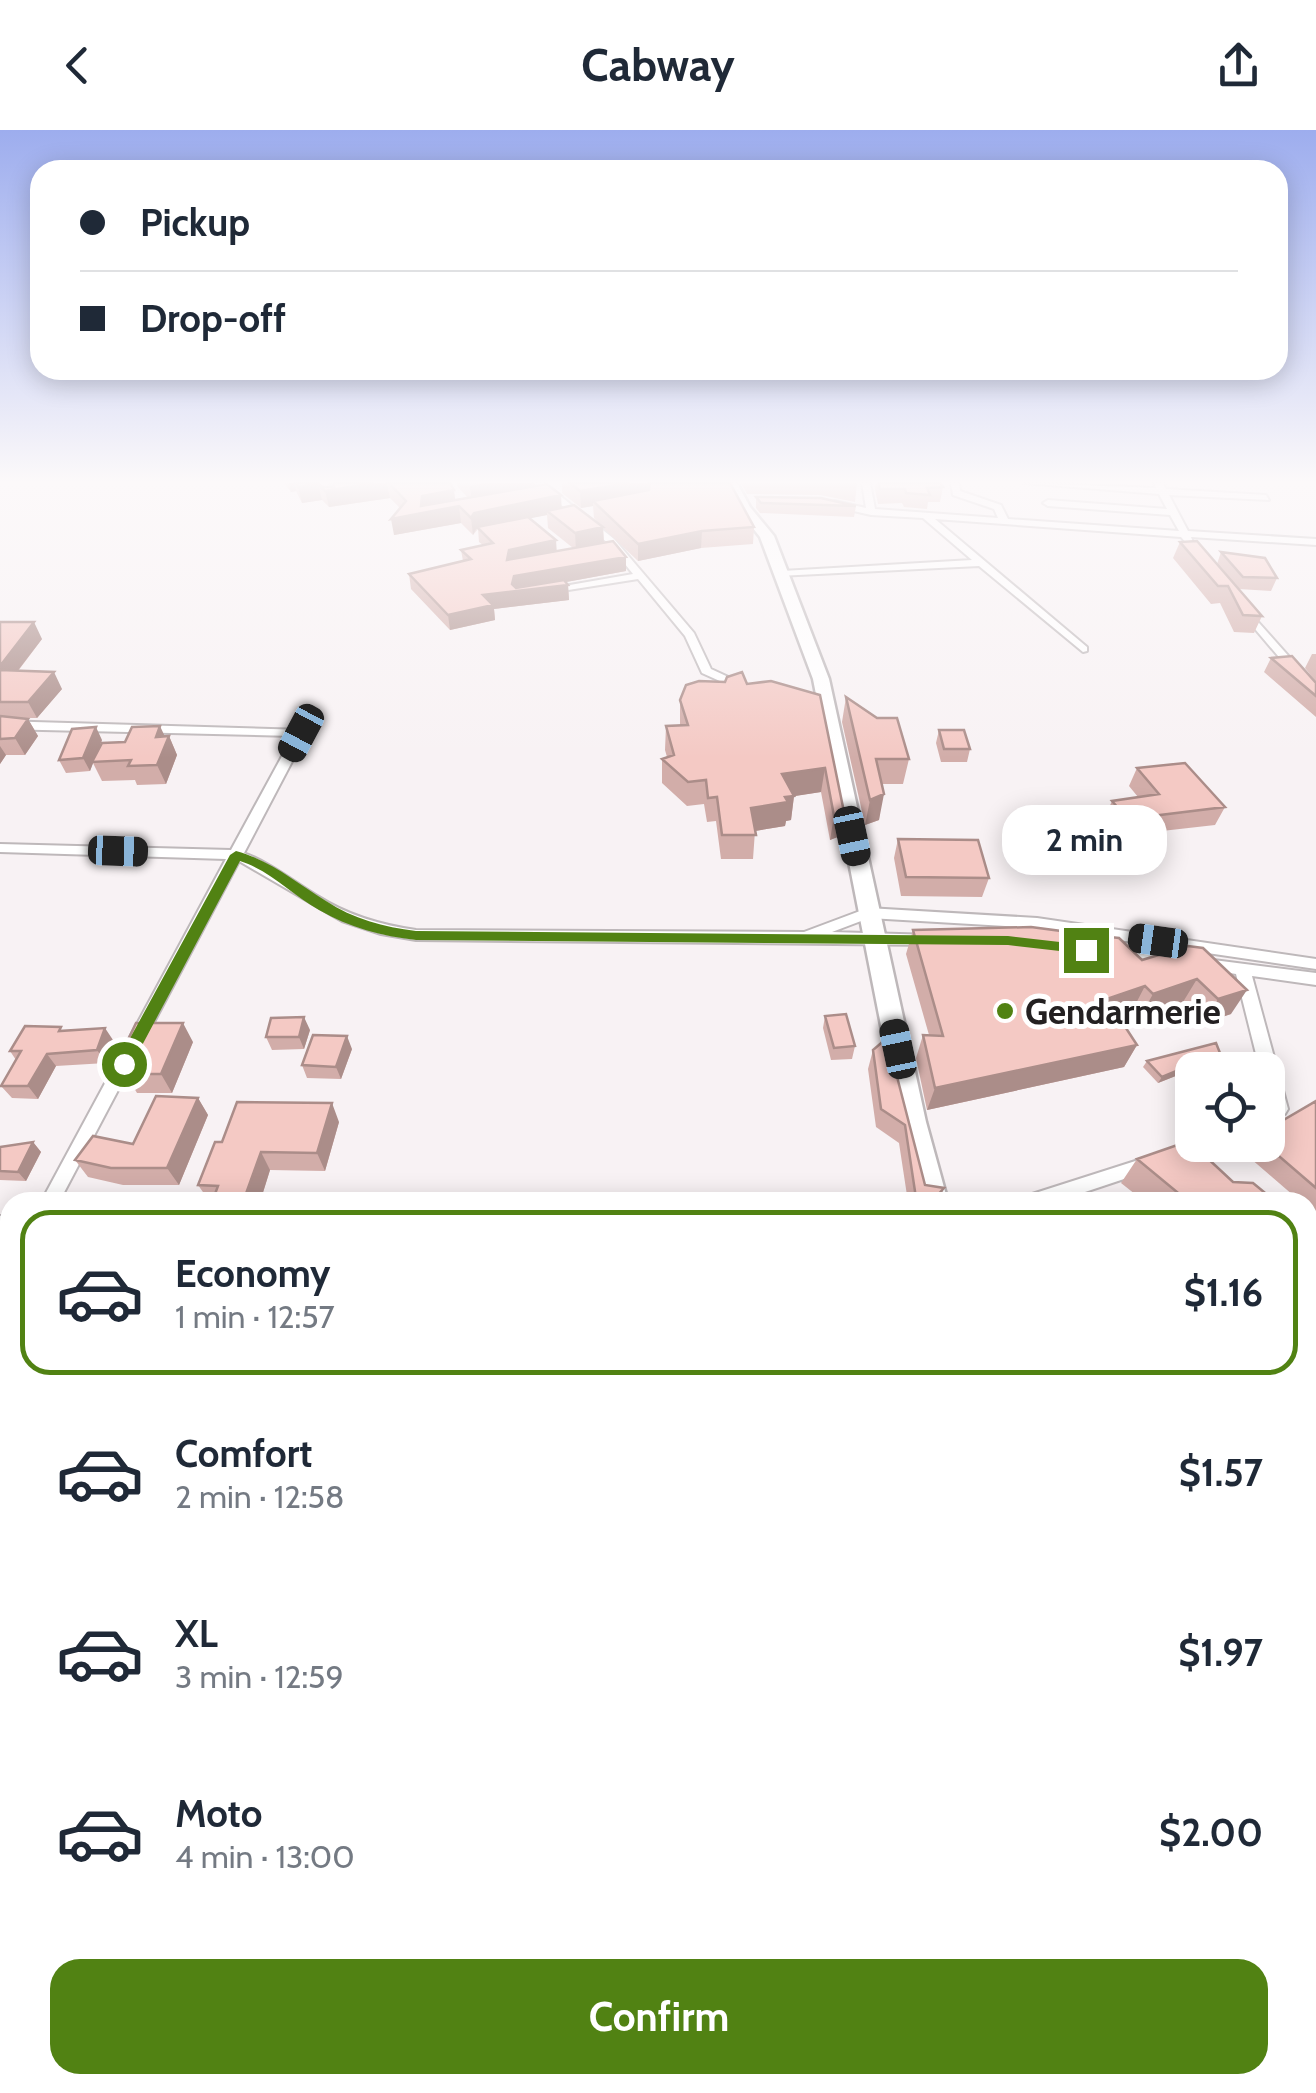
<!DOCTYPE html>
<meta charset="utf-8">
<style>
body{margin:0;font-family:Cabin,sans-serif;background:#f2f2f3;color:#1f2937;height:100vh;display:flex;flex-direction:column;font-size:38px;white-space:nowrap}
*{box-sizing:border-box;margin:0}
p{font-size:32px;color:#747a83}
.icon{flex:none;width:55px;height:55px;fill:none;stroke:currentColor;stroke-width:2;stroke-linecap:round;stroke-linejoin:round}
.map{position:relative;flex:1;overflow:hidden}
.side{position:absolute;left:0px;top:1062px;width:1318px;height:902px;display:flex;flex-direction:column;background:#fff;border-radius:30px 30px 0 0;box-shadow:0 5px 25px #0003}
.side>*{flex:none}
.top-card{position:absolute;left:30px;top:30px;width:1258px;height:220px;border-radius:30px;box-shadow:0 5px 25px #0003;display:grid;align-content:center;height:220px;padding:0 50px;background:#fff}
.buttons{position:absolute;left:1175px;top:922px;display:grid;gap:20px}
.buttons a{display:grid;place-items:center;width:110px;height:110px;border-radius:20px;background:#fff;box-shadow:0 5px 25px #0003;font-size:50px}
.end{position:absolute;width:45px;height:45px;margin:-22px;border:12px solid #518213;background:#fff;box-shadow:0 0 0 5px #fff}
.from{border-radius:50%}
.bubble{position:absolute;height:70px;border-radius:30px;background:#fff;box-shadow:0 5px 25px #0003;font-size:32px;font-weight:700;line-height:70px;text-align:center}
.car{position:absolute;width:30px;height:60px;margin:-30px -15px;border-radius:12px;box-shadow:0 0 8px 2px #0007;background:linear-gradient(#222 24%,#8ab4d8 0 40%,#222 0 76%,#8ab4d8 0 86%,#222 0)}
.top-card b{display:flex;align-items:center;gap:35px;height:95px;font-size:38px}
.top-card b+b{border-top:2px solid #e0e1e3}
.top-card i{width:25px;height:25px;background:#1f2937}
ul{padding:18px 0 0;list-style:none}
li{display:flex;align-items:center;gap:30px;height:165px;margin:0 20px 15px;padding:0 30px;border:5px solid transparent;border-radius:30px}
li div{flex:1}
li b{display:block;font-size:38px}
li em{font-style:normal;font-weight:700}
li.on{border-color:#518213}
li>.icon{width:90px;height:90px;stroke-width:1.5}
.action{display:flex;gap:20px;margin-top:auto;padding:20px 50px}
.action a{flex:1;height:115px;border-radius:30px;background:#518213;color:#fff;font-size:40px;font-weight:700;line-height:115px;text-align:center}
header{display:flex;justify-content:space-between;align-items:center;height:130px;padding:0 50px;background:#fff;font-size:45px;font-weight:700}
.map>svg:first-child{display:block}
</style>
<header><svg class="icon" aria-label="back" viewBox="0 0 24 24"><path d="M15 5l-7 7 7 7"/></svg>Cabway<svg class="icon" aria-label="share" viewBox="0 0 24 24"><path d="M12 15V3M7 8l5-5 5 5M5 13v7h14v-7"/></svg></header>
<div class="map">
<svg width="1316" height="1963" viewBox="0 0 1316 1963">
<rect width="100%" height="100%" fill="#f8f2f4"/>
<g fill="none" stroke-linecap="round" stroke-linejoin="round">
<g stroke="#beb8ba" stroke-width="4">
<path id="street" d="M534 353H544L614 409 694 503 711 539 750 557V561H742L702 543 685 506 638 449 543 464 542 462 547 459 633 444 608 413Z
M862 353H870L875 379 998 388 994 379 953 365 951 353H959L960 361 1001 375 1008 389 1179 401 1170 385 1048 376 1043 373 1048 370 1167 379 1159 364 1024 353 1156 358 1154 353H1163L1166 359 1266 365 1269 370 1169 365 1188 401 1316 409V415L1191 407 1193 412 1188 415 1181 407 935 389 1087 517V521L1083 522 979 436 778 446V442L782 441 972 430 923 388 871 385 832 376V372L835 371 866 378Z
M1243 475 1316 557V568L1312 566 1239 480V476Z
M0 591 305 600 307 603 244 723C272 734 294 752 319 767 349 786 381 795 416 800L804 802 868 778 1037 788 1316 829V839L1037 798 869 788 832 802 933 805 941 810 933 815 416 810 381 804 342 791 239 731 59 1072H41L226 729 0 722V714L231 720 293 606 0 599Z
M1049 810 1172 825 1180 830 1172 835 1044 819 1041 815 1044 811Z
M1198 828 1316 843V855L1252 846 1288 979 1285 984 1268 991V940H1260L1236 844 1193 837 1190 833Z
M1151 1026 1157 1028 1160 1033 1157 1038 1055 1072H1024L1026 1066Z
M0 1086 10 1087V1103L0 1102Z
M10 1140V1170L7 1175 0 1178V1149L3 1143Z
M1316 1242V1263L1308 1266V1245Z
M0 1390 10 1391V1415L0 1414Z"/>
</g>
<g stroke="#beb8ba" stroke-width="5">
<path id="secondary" d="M725 353H737L750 377 774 406 829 549 926 992 948 1072H922L900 992 813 549 760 407 737 378Z
M1308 1744 1316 1747V1796L1308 1793Z"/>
</g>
<use href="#street" fill="#fff" fill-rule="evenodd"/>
<use href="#secondary" fill="#fff" fill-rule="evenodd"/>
</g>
<path fill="#d2ada9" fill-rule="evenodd" d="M284 353H319L322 357H331L327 353H450L455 370 468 368 457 356V353H535V356L562 377 601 396 594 388 593 376 581 378 562 363V353H730L754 397 753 414 701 418 638 431 603 398 604 413 626 427V441L566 452 568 455 569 470 494 479 495 490 450 500 411 459 409 444 463 431 461 420 483 415 479 412 478 399 473 405 461 393 394 405 400 378 390 368 329 377 322 370 302 373 296 361 291 362ZM547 385 548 398 573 418 556 421 530 388Z
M741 353H857L855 372 820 365 747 364Z
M876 353H940L943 357 940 372H928L927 379 904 377 902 373 878 374 875 359Z
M756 367 856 376 854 387 760 383 756 378Z
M1180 412 1217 434 1221 422 1277 448 1271 461 1239 459 1262 486 1254 503 1234 502 1220 473 1211 474 1173 428Z
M0 492 42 509 18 541 62 559 37 588H21L28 589 38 606 25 625H6L0 634Z
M1312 524H1316V552L1305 538Z
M1271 528 1316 566V587L1264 542Z
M747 554 820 565 844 682 840 706 830 710 821 662 794 666 791 690 786 691 785 696 755 701 753 729H721L716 691 707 692 704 674 687 676 662 653V629L667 627 665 620 666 596 680 595V570Z
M846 567 909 629 903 654H882L879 690 865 695 842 592Z
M939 600 970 619 967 632H941L936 613Z
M169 606 177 625 166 654 137 655 135 650 102 651 93 633 90 641 66 643 59 630 102 610 97 623 125 612Z
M1137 638 1225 677 1215 695 1153 702 1149 711 1126 715 1104 689 1112 671 1138 667 1129 656Z
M898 709 989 748 982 767 901 766 894 728Z
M913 800 1073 819 1142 830 1188 816 1231 884 1204 893 1183 872 1140 887 1133 879 1117 885 1137 915 1124 937 927 980 916 928 923 905H929L906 824Z
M825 886 855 916 852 929 831 930 823 898Z
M310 900 304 919 272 920 266 907Z
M64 901 113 910 106 933 56 936 38 969 12 968 1 956 16 930 10 921Z
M887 908 925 1055 938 1072H908L899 1013 876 997 868 939 873 920Z
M193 912 172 963H137L118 931Z
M352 919 341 949 307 948 302 935Z
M1220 923 1216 930 1158 953 1143 937 1147 931Z
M198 968 208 985 179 1055H123L88 1047 75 1030 133 1014Z
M1316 971V1085L1308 1078V1072H1301L1243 1022 1249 1015H1268Z
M339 992 325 1041 270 1040 260 1072H210L198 1055 222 1012Z
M33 1012 41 1022 26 1051 0 1050V1017Z
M1137 1029 1233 1052 1276 1072H1145L1121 1053Z
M1308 1104 1316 1112V1168L1308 1170Z
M10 1250V1347L6 1346 0 1362V1323L10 1295 2 1296Z
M0 1406 10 1407V1451L0 1450Z"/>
<path fill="#ab8d89" d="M289 353H295L296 361 291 362Z
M374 353H387L390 368 329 377 325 361Z
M485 353H535V360L472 373 470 356Z
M629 353H650V366L593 371V376L581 378 580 361Z
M318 354 322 370 302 373 298 357Z
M454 360 456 376H459L461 393 394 405 391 389 421 376 422 366Z
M561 365 562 382 547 381V385L476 399 473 405 471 388 474 383Z
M603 397 604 415 576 421 575 403Z
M702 401 701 418 638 431V414Z
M556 410 557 425 507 430 509 420Z
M626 427V441L523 460 568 455 569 470 494 479 495 490 450 500 448 485 483 465 512 454 514 446Z
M34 492 42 509 6 556 0 545V536Z
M54 542 62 559 37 588 28 572Z
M28 589 38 606 25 625 15 608Z
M160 596 167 611 169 606 177 625 166 654 157 635 156 607Z
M96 597 102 610 90 641 83 628Z
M0 616 6 625 0 634Z
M825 638 821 662 789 667 794 666 791 690 786 691 785 696 749 702 751 678 782 644Z
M884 664 879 690 865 695 870 670Z
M844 682 840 706 830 710 834 686Z
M1158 693 1149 711 1126 715 1134 696Z
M1197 849 1183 872 1140 887 1153 864Z
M1145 856 1133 879 1095 892 1107 869Z
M1247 860 1231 884 1204 893 1218 869Z
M304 887 310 900 304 919 299 907Z
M183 893 193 912 172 963 161 944Z
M105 898 113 910 106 933 97 920Z
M347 906 352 919 341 949 336 937Z
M1137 915 1124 937 927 980 935 958Z
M1220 923 1216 930 1158 953 1162 947Z
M47 924 56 936 38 969 28 956Z
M198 968 208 985 179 1055 167 1038Z
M332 973 339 992 325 1041 317 1023Z
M33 1012 41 1022 26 1051 18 1042Z
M261 1022 270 1040 260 1072H244Z
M944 1058 938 1072H933L935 1068Z
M10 1283V1295L2 1296 0 1295V1285Z
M0 1343 6 1346 0 1362Z
M0 1492 10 1496 0 1526Z
M10 1789V1866L0 1868V1820Z"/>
<path fill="#f4c9c4" stroke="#ab8d89" stroke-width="2.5" d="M296 353H319L322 357H334V353H374L325 361 318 354 298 357Z
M389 353H450L454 360 422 366 421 376 547 354 561 365 474 383 471 388 459 376 391 389 406 371Z
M570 353H629L580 361Z
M650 353H730L754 397 702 401 638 414 593 371 649 360Z
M879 353H940L943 357 927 358 930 365 906 363 905 359H880Z
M756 367 821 368 856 376 761 373Z
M574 375 603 397 575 403 547 381Z
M528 387 556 410 509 420 507 430 613 411 626 427 514 446 512 454 516 458 564 450 568 455 483 465 493 475 448 485 409 444 471 429 461 420 493 413 477 397Z
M1197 411 1262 486 1243 485 1228 456H1218L1180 412Z
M1221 422 1265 428 1277 448 1243 447Z
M0 492H34L0 536Z
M1292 526 1316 553V566L1271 528Z
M0 540 54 542 28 572H0Z
M742 542 747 554 771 551 820 565 844 682 834 686 825 638 782 644 794 666 785 667 788 672 751 678 756 705H722L717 667 708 668 706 650 688 652 662 629 674 625 666 596 688 595 680 570 686 555 699 551 725 552 727 547Z
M846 567 877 588H897L909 629H876L884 664 870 670Z
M0 586 28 589 15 608 0 609Z
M160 596 156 607 169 606 157 635 128 636 131 630 92 632 102 613 125 612 132 597Z
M96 597 83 628 59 630 72 599Z
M939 600H964L970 619H944Z
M1185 633 1225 677 1152 686 1158 693 1134 696 1112 671 1159 664 1137 638Z
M898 709 978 710 989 748 906 747Z
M1031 797 1061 801 1073 819 1110 807 1119 808 1142 830 1188 816 1203 818 1247 860 1218 869 1197 849 1153 864 1145 856 1107 869 1137 915 935 958 923 905 943 906 913 800Z
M846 884 855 916 834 918 825 886Z
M304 887 299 907H266L271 888Z
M136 893H183L161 944H124L130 931H118Z
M25 896 61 897 59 901 105 898 97 920 47 924 28 956H1L21 921H10Z
M313 905 347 906 336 937 302 935Z
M887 908 925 1055 944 1058 935 1068H916L905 995 881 979 873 920Z
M1216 913 1220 923 1162 947 1147 931Z
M156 966 198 968 167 1038H111L75 1030 93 1006 133 1014Z
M1316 971V1058L1266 1015H1268V999Z
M237 972 332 973 317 1023 261 1022 243 1072H212L218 1056 198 1055 215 1012H222Z
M1189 1011 1233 1052 1253 1053 1276 1072H1189L1137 1029Z
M33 1012 18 1042 0 1041V1017Z
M1308 1104 1316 1112V1159L1308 1165Z
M10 1250V1283L0 1285V1252Z
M10 1294V1338L0 1339V1323Z
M0 1406 10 1407V1444L0 1443Z
M10 1468V1489H2Z
M0 1694H10V1789L0 1820Z"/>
<linearGradient id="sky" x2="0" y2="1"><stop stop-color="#9dadee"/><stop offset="0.56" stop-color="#fcf9fa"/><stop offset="1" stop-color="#fcf9fa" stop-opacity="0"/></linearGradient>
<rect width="1316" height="628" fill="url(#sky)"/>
<path fill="#518213" d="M236 721C272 731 295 752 326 771 353 789 384 797 416 801L1008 806 1086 815 1094 820 1086 824 1008 815 416 810C382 806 350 798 319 780 291 764 271 741 240 731L130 938H119L116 934 230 725Z"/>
<circle fill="#518213" stroke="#fff" stroke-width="4" cx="1005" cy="881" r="10"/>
<g text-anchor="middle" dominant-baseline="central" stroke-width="10" stroke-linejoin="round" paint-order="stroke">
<g font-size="35" font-weight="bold" fill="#232021" stroke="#fff" text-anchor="start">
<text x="1025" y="881">Gendarmerie</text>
</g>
</g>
</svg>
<div class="buttons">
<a><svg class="icon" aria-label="locate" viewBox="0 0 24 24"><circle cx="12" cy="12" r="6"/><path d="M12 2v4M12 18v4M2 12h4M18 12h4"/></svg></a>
</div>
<i class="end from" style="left:124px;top:934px"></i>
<i class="end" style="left:1086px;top:820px"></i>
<div class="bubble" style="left:1002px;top:675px;width:165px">2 min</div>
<i class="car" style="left:301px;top:603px;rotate:208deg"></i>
<i class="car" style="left:852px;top:706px;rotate:168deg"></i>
<i class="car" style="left:118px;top:721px;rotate:92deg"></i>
<i class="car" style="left:1158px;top:811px;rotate:278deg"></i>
<i class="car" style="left:898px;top:919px;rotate:348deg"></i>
<div class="top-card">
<b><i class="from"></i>Pickup</b>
<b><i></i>Drop-off</b>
</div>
<section class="side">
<ul>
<li class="on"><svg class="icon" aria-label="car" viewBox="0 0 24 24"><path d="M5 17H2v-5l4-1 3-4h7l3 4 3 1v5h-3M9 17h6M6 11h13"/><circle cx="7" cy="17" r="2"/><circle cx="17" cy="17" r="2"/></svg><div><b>Economy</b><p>1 min · 12:57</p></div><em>$1.16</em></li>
<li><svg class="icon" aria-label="car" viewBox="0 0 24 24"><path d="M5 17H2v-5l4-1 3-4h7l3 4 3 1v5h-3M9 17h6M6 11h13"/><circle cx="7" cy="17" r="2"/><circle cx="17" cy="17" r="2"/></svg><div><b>Comfort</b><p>2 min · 12:58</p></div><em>$1.57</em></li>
<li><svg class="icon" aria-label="car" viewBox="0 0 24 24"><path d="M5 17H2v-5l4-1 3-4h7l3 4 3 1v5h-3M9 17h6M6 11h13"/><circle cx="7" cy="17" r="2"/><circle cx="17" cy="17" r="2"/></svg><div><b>XL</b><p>3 min · 12:59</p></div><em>$1.97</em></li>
<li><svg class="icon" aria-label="car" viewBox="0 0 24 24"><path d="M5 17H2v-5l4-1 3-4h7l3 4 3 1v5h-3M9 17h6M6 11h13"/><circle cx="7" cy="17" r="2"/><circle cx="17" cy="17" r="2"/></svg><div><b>Moto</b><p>4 min · 13:00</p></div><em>$2.00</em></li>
</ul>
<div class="action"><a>Confirm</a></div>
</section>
</div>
